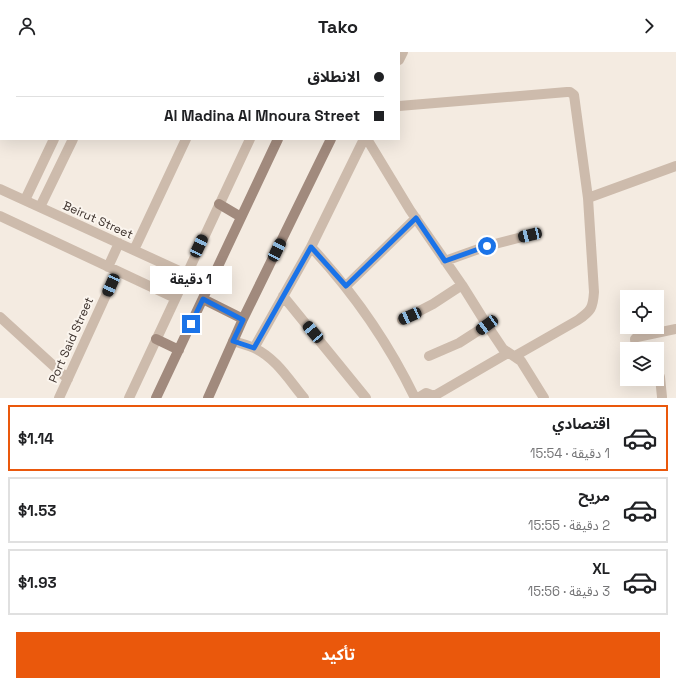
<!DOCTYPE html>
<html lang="ar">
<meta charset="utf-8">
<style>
body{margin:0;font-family:"Space Grotesk","Noto Sans Arabic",sans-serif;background:#f2f2f2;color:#202124;direction:rtl;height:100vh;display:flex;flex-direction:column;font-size:15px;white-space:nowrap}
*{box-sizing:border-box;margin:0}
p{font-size:13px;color:#757577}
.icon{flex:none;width:22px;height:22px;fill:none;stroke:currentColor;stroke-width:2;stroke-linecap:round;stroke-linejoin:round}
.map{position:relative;height:346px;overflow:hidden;direction:ltr}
.panel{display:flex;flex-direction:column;background:#fff;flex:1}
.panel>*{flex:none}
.banner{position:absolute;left:0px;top:0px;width:400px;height:88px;box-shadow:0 4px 16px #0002;direction:rtl;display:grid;align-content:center;height:88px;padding:0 16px;background:#fff}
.tools{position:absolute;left:620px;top:238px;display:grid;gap:8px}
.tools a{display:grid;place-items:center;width:44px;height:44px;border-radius:0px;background:#fff;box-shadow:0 4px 16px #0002;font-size:20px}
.end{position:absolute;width:18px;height:18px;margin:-9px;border:5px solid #1a73e8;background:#fff;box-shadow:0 0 0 2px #fff}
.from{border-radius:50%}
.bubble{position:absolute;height:28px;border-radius:0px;background:#fff;box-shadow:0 4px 16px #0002;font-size:13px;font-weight:700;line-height:28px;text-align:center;direction:rtl}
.car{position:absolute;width:12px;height:24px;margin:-12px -6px;border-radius:5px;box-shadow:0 0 3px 1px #0007;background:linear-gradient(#222 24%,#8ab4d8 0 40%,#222 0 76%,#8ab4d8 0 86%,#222 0)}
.banner b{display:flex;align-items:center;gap:14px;height:38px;font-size:15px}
.banner b+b{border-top:1px solid #e0e0e0}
.banner i{width:10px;height:10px;background:#202124}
ul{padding:7px 0 0;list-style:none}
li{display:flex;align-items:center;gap:12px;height:66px;margin:0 8px 6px;padding:0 8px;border:2px solid #e0e0e0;border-radius:0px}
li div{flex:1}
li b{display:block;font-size:15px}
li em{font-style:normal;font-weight:700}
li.active{border-color:#ea580c}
li>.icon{width:36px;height:36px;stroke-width:1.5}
.cta{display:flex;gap:8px;margin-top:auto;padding:8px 16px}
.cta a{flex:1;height:46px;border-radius:0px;background:#ea580c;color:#fff;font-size:16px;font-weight:700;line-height:46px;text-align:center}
header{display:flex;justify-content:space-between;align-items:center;height:52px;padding:0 16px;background:#fff;font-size:18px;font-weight:700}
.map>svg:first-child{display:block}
</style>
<header><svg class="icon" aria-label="forward" viewBox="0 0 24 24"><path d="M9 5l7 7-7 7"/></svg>Tako<svg class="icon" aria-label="person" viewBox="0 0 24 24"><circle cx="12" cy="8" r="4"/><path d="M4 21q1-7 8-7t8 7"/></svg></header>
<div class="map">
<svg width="676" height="346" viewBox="0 0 676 346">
<rect width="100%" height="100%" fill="#f4ebe1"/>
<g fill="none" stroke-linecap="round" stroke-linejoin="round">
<path stroke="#cdbbac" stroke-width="10" d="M72 0 74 1
M106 0 107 1
M226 1 227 0
M290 1 291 0
M399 8 403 0
M399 54 567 40H570L574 43 588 146 594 240C593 256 591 259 578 268L515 304
M367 87 410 158 462 233 487 273 503 297 521 309 544 346
M0 137 186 222
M588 146 676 114
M25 148 54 87
M40 155 73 87
M0 164 175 246
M311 195C353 240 388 290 415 346
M134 198 186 87
M445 209 487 194 530 183
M108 215 119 191
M346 234 416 166
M283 244 366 346
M0 265 68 327
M402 268 433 252 462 233
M233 289C240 291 247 293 254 296 276 306 289 328 304 346
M254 296 311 195 364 87
M636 297 635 287 637 285 676 277
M429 304 459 291 487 273
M657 323 660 325 662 345
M59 346 117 219
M129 346 250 87
M418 346 426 341 434 344 508 301"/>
<path stroke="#a18a7d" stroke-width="10" d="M318 1V0
M372 1V0
M219 152 241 165
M203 247 243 267
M156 287 179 298
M156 346 278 87
M208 346 243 267 331 87"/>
</g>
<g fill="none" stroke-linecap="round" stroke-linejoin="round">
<path stroke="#1a73e8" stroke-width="5" d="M191 272 203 247 243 268 233 289 254 296 311 195 346 234 416 166 445 209 487 194"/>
</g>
<g text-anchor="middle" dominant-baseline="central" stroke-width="4" stroke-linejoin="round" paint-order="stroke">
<g font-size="12" fill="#3b302b" stroke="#fbf5ee">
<text transform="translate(98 168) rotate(24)">Beirut Street</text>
<text transform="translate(71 288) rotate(-66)">Port Said Street</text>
</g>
</g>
</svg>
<div class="tools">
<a><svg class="icon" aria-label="locate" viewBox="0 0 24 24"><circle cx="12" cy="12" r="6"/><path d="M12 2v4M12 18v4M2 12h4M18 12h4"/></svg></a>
<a><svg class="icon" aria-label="layers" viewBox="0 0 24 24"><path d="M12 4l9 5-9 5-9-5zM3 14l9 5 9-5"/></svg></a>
</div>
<i class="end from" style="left:487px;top:194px"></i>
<i class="end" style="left:191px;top:272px"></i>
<div class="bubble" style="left:150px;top:214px;width:82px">1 دقيقة</div>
<i class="car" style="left:530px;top:183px;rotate:257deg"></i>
<i class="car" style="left:199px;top:194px;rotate:25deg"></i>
<i class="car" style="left:277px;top:198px;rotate:26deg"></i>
<i class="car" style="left:111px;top:233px;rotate:204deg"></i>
<i class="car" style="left:410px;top:264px;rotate:246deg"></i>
<i class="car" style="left:487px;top:273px;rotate:234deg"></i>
<i class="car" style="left:313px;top:280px;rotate:320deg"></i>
<div class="banner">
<b><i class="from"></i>الانطلاق</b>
<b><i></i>Al Madina Al Mnoura Street</b>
</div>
</div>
<section class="panel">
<ul>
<li class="active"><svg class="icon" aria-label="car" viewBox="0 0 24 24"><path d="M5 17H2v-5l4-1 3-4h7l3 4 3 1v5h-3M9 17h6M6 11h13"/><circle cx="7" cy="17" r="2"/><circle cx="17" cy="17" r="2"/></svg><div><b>اقتصادي</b><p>1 دقيقة · 15:54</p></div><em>$1.14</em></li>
<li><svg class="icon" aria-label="car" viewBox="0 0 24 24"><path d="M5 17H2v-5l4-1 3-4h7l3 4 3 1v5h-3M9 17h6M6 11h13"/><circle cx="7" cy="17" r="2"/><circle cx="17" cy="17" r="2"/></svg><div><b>مريح</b><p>2 دقيقة · 15:55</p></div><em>$1.53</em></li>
<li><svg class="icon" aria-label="car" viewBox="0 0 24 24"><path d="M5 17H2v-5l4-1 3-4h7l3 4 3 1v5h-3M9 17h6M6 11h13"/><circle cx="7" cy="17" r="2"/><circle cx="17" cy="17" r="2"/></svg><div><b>XL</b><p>3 دقيقة · 15:56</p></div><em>$1.93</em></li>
</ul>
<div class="cta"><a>تأكيد</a></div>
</section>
